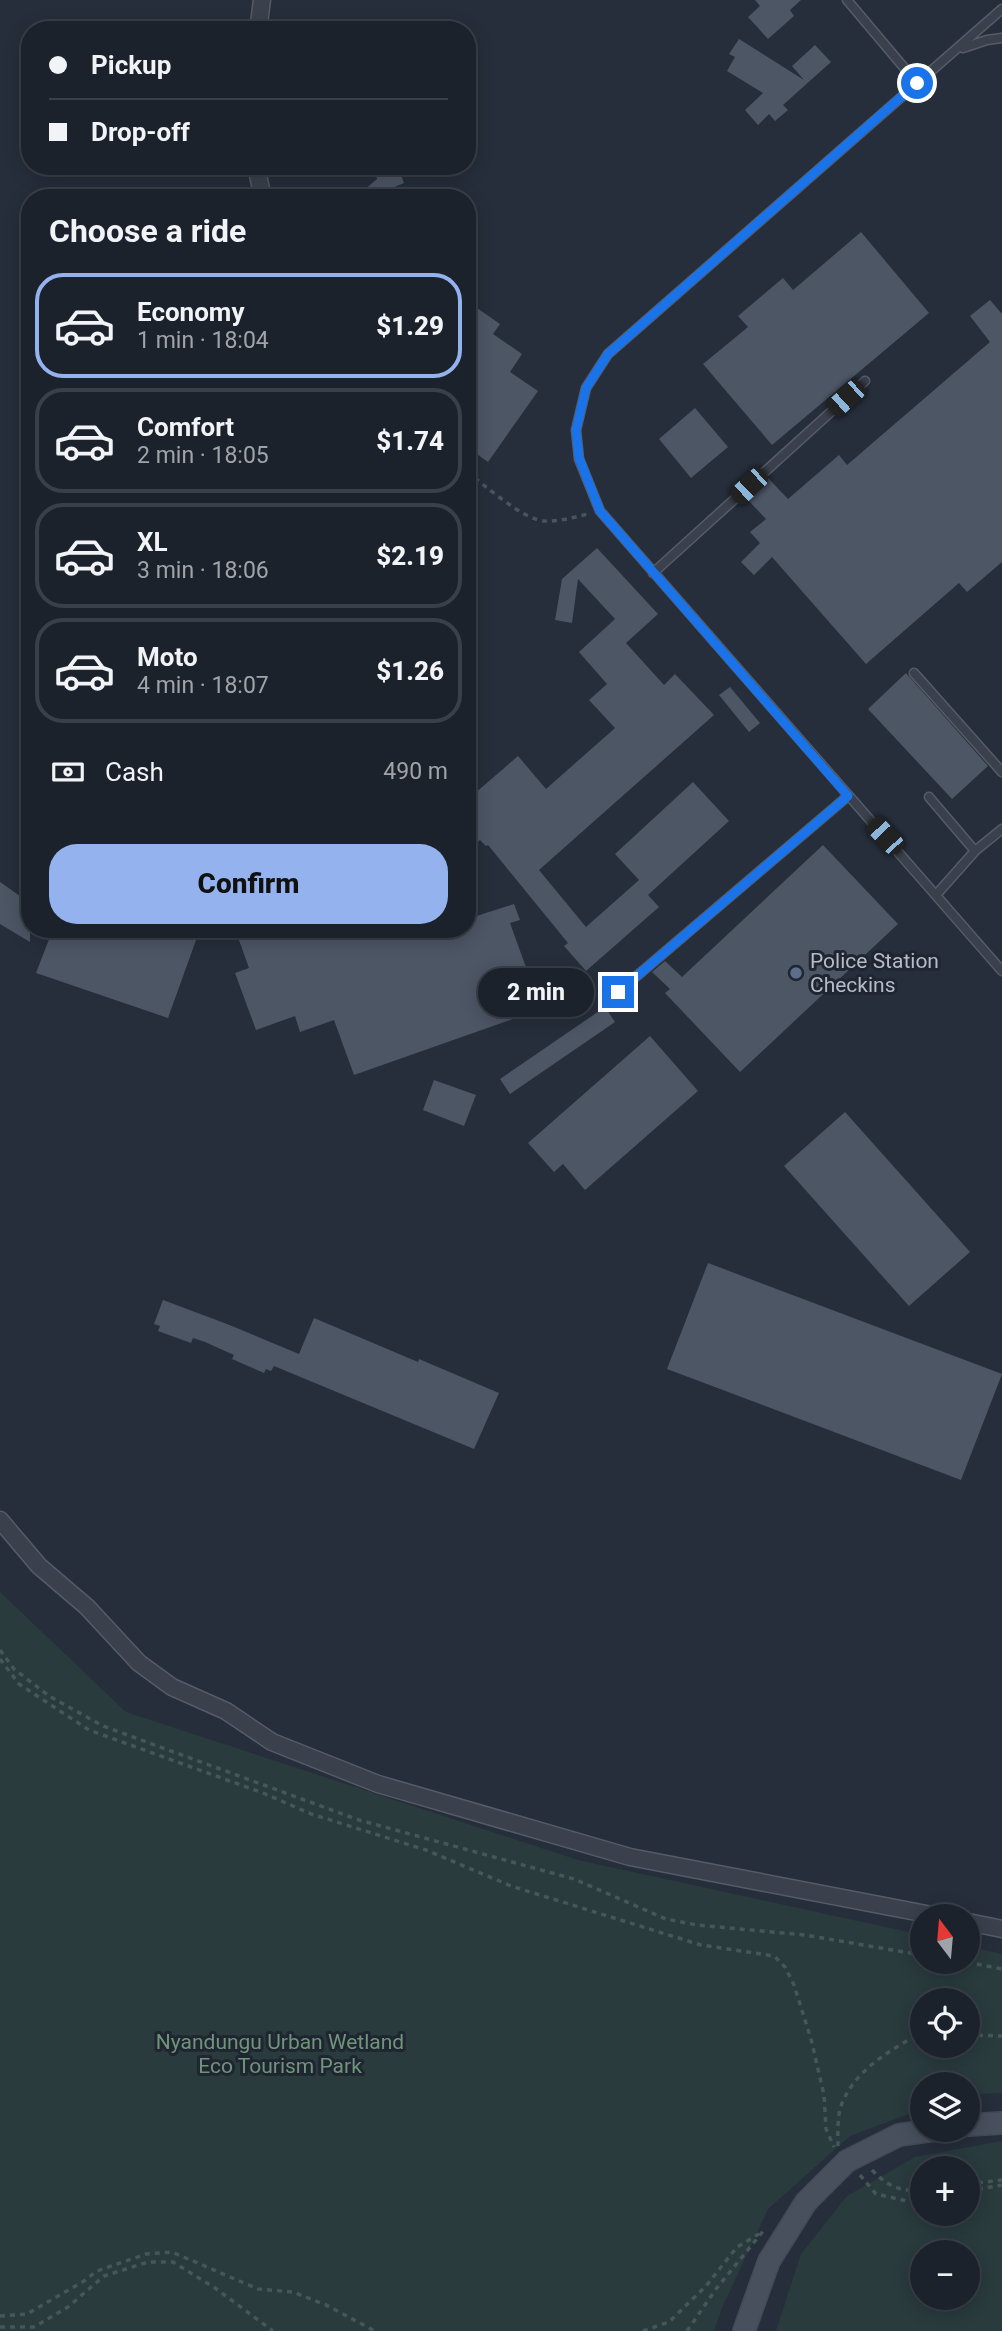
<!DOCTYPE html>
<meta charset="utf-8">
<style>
body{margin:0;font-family:Roboto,sans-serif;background:#292f38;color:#f1f3f6;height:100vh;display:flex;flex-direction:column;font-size:26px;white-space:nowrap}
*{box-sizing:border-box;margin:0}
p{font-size:23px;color:#a0a4a9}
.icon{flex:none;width:38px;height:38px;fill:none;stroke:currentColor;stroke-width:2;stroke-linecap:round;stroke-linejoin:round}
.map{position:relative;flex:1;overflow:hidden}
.details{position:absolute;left:21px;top:189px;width:455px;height:749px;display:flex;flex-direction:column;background:#1c222c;border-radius:28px;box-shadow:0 4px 18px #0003,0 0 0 2px #3a3f48}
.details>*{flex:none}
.top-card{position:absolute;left:21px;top:21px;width:455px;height:154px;border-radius:28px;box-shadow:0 4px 18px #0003,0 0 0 2px #3a3f48;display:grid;align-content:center;height:154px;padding:0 28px;background:#1c222c}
.needle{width:46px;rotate:344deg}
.controls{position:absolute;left:910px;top:1904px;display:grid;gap:14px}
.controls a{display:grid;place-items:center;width:70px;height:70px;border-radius:50%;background:#1c222c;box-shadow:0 4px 18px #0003,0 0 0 2px #3a3f48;font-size:35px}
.end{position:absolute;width:32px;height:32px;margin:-16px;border:9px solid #1a73e8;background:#fff;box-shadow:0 0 0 4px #fff}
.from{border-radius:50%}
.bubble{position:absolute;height:49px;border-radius:24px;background:#1c222c;box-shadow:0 4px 18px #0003,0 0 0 2px #3a3f48;font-size:23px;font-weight:800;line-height:49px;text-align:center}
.car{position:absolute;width:21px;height:42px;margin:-21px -10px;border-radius:9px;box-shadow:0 0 5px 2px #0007;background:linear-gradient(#222 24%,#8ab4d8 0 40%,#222 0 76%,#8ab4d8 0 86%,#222 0)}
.top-card b{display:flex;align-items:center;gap:24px;height:66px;font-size:26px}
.top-card b+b{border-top:2px solid #3a3f48}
.top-card i{width:18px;height:18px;background:#f1f3f6}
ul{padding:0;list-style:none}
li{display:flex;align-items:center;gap:21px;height:105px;margin:0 14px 10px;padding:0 14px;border:4px solid #3a3f48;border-radius:28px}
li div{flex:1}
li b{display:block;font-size:26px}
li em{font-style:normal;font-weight:800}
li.on{border-color:#94b3ee}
li>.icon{width:63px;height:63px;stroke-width:1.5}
h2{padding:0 28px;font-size:32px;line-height:84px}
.pay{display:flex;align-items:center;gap:18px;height:77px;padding:0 28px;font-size:26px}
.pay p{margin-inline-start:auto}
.button{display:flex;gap:14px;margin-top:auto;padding:14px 28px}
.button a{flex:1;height:80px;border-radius:28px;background:#94b3ee;color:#111;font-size:28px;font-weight:800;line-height:80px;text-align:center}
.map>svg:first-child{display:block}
</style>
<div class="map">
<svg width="1002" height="2331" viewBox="0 0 1002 2331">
<rect width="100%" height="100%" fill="#262e3b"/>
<path fill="#293b3d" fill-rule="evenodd" d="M0 1592 126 1712 578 1860 922 1935V1962H968V1946L1002 1954V2093L968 2094V2084H922V2109L850 2136 768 2209 722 2308 714 2331H0ZM922 2000H968V2046H922Z
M1002 2141V2331H776L801 2254 847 2196 915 2157ZM922 2168H968V2214H922ZM922 2252H968V2298H922Z"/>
<path fill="#4d5665" d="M755 0H801L790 10 794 16 768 39 748 17 760 6Z
M739 39 804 80 792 66 815 45 831 62 783 105 788 110 775 121 769 114 758 125 745 110 763 93 727 71 735 57 729 54Z
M398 166 404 183 369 198H355L377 179 376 174Z
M861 232 929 313 772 445 703 364 748 327 738 316 783 278 793 290Z
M990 300 1002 314V562L967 592 959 583 866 664 772 557 754 575 741 562 760 543 750 532 766 519 746 498 768 478 788 499 839 455 847 465 990 342 970 316Z
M467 301 500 324 493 334 522 354 510 372 538 391 488 462 467 447Z
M695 408 728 447 691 478 659 439Z
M597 548 658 614 626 643 664 685 675 674 714 715 539 870 586 927 639 880 615 854 693 782 729 821 648 895 659 907 586 971 564 946 568 943 488 845 486 846 480 840 467 851V800L518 756 546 789 615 728 589 700 607 684 579 652 615 619 578 579 572 623 555 620 562 579Z
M906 673 988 766 952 799 868 709Z
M730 687 760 723 749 732 719 695Z
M823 845 898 924 740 1072 665 993 670 989 652 972 665 961 682 977Z
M0 882 30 903V942L0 924Z
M514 904 520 920 510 923 541 1009 354 1075 334 1020 300 1032 295 1016 256 1030 235 973 249 968 235 929H467V919Z
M53 929H200L168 1018 36 973Z
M605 1007 615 1022 510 1094 500 1079Z
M650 1036 698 1091 585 1190 563 1164 554 1172 528 1143Z
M434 1080 476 1095 464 1126 423 1110Z
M845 1112 970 1252 909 1306 784 1166Z
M708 1263 1002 1374 961 1480 667 1369Z
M163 1300 227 1324 299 1354 314 1318 418 1362 419 1359 499 1393 474 1449 274 1366 271 1371 266 1369 264 1373 232 1359 234 1355 205 1342 193 1338 191 1343 158 1331 160 1326 154 1324Z"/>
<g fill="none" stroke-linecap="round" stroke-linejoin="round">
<g stroke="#555c67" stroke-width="11">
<path id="lane" d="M847 0 917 83
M1002 9 608 354 586 388 576 430 579 459 600 511 1002 971
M963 48 987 40 1002 38
M653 573 865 381
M914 673 1002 772
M929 797 975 851
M936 895 975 851 1002 829
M618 992 848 796"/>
</g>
<g stroke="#555c67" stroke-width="19">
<path id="street" d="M258 30 262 0
M256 166 263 198
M0 1520 39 1566 87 1607 139 1663 172 1687 226 1711 272 1742 378 1784 630 1857 937 1916
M968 1922 1002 1929"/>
</g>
<g stroke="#434a55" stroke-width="24">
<path id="secondary" d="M968 2125 1002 2123
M744 2331 769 2261 806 2202 847 2161 899 2135 934 2130"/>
</g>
<path stroke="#46565a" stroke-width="3.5" stroke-dasharray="5 5" stroke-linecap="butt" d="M467 472C486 486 523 520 545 521 559 522 574 517 588 514
M0 1650 14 1669 49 1696 103 1726 359 1820 574 1879 666 1919 697 1925 805 1935 922 1955
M0 1659 19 1684 89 1730 263 1793 311 1814 426 1850 511 1886 701 1945 774 1956 785 1967 794 1985 811 2039 824 2095 826 2129 834 2147
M967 1962 1002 1969
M968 2035 1002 2036
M838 2146C838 2134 837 2118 841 2106 854 2070 891 2050 922 2032
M872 2170C887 2186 900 2192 922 2190
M860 2175 876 2194 907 2201 922 2199
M968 2184 1002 2180
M968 2191 1002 2185
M0 2316 27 2314 84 2281 97 2271 146 2254 172 2252 258 2289 293 2292 326 2305 375 2331
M0 2327H34L68 2307 104 2276 148 2262H173L215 2288 273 2331
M643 2331 669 2322 706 2286 737 2247 759 2234
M687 2331 716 2289 764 2230"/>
<use href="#lane" stroke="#3a414c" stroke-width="8"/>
<use href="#street" stroke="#3a414c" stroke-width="16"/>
<use href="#secondary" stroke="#48505e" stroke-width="21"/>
</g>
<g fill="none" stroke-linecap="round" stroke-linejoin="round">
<path stroke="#1a73e8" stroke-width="9" d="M618 992 848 796 600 511 579 458 576 430 586 388 608 354 917 83"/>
</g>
<circle fill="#5c6f8a" stroke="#1f2631" stroke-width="2.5" cx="796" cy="973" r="7"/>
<g text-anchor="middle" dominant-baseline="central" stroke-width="6" stroke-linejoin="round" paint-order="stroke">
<g font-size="21" fill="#b6bcc7" stroke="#1f2631" text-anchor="start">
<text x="810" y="961">Police Station<tspan x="810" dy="24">Checkins</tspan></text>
</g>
<g font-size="21" fill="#6f9579" stroke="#1f2631">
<text x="280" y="2042">Nyandungu Urban Wetland<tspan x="280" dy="24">Eco Tourism Park</tspan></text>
</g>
</g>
</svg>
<div class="controls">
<a><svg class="needle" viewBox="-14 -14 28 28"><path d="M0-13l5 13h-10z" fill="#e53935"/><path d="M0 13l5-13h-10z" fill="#a0a4a9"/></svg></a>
<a><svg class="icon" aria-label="locate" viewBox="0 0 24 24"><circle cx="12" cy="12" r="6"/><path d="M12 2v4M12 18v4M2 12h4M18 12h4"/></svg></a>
<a><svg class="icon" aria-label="layers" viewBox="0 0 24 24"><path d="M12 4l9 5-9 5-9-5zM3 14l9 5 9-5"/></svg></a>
<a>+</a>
<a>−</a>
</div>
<i class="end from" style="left:917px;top:83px"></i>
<i class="end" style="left:618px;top:992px"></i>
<div class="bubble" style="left:478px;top:968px;width:116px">2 min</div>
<i class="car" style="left:846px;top:398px;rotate:228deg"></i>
<i class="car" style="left:749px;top:486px;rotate:227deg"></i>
<i class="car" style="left:885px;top:836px;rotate:317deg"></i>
<div class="top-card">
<b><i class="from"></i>Pickup</b>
<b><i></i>Drop-off</b>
</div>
<section class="details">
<h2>Choose a ride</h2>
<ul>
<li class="on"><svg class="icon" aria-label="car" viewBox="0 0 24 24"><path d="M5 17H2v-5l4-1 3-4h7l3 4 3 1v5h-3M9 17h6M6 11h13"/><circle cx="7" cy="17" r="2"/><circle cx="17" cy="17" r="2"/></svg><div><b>Economy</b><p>1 min · 18:04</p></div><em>$1.29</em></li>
<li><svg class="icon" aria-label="car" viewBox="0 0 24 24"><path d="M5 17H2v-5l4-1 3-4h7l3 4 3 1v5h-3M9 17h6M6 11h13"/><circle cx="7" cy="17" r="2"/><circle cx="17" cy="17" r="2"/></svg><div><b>Comfort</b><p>2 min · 18:05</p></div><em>$1.74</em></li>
<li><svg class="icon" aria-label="car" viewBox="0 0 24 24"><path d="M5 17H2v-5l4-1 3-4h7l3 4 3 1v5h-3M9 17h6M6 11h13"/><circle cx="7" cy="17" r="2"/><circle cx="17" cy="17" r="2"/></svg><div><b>XL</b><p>3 min · 18:06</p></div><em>$2.19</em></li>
<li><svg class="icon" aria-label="car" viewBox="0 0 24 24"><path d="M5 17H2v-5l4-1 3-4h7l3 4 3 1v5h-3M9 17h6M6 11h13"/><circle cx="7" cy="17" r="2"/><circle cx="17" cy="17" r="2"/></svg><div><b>Moto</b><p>4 min · 18:07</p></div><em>$1.26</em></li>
</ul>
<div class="pay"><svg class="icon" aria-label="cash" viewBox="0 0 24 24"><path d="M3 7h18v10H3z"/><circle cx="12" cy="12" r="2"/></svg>Cash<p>490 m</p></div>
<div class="button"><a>Confirm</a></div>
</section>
</div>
